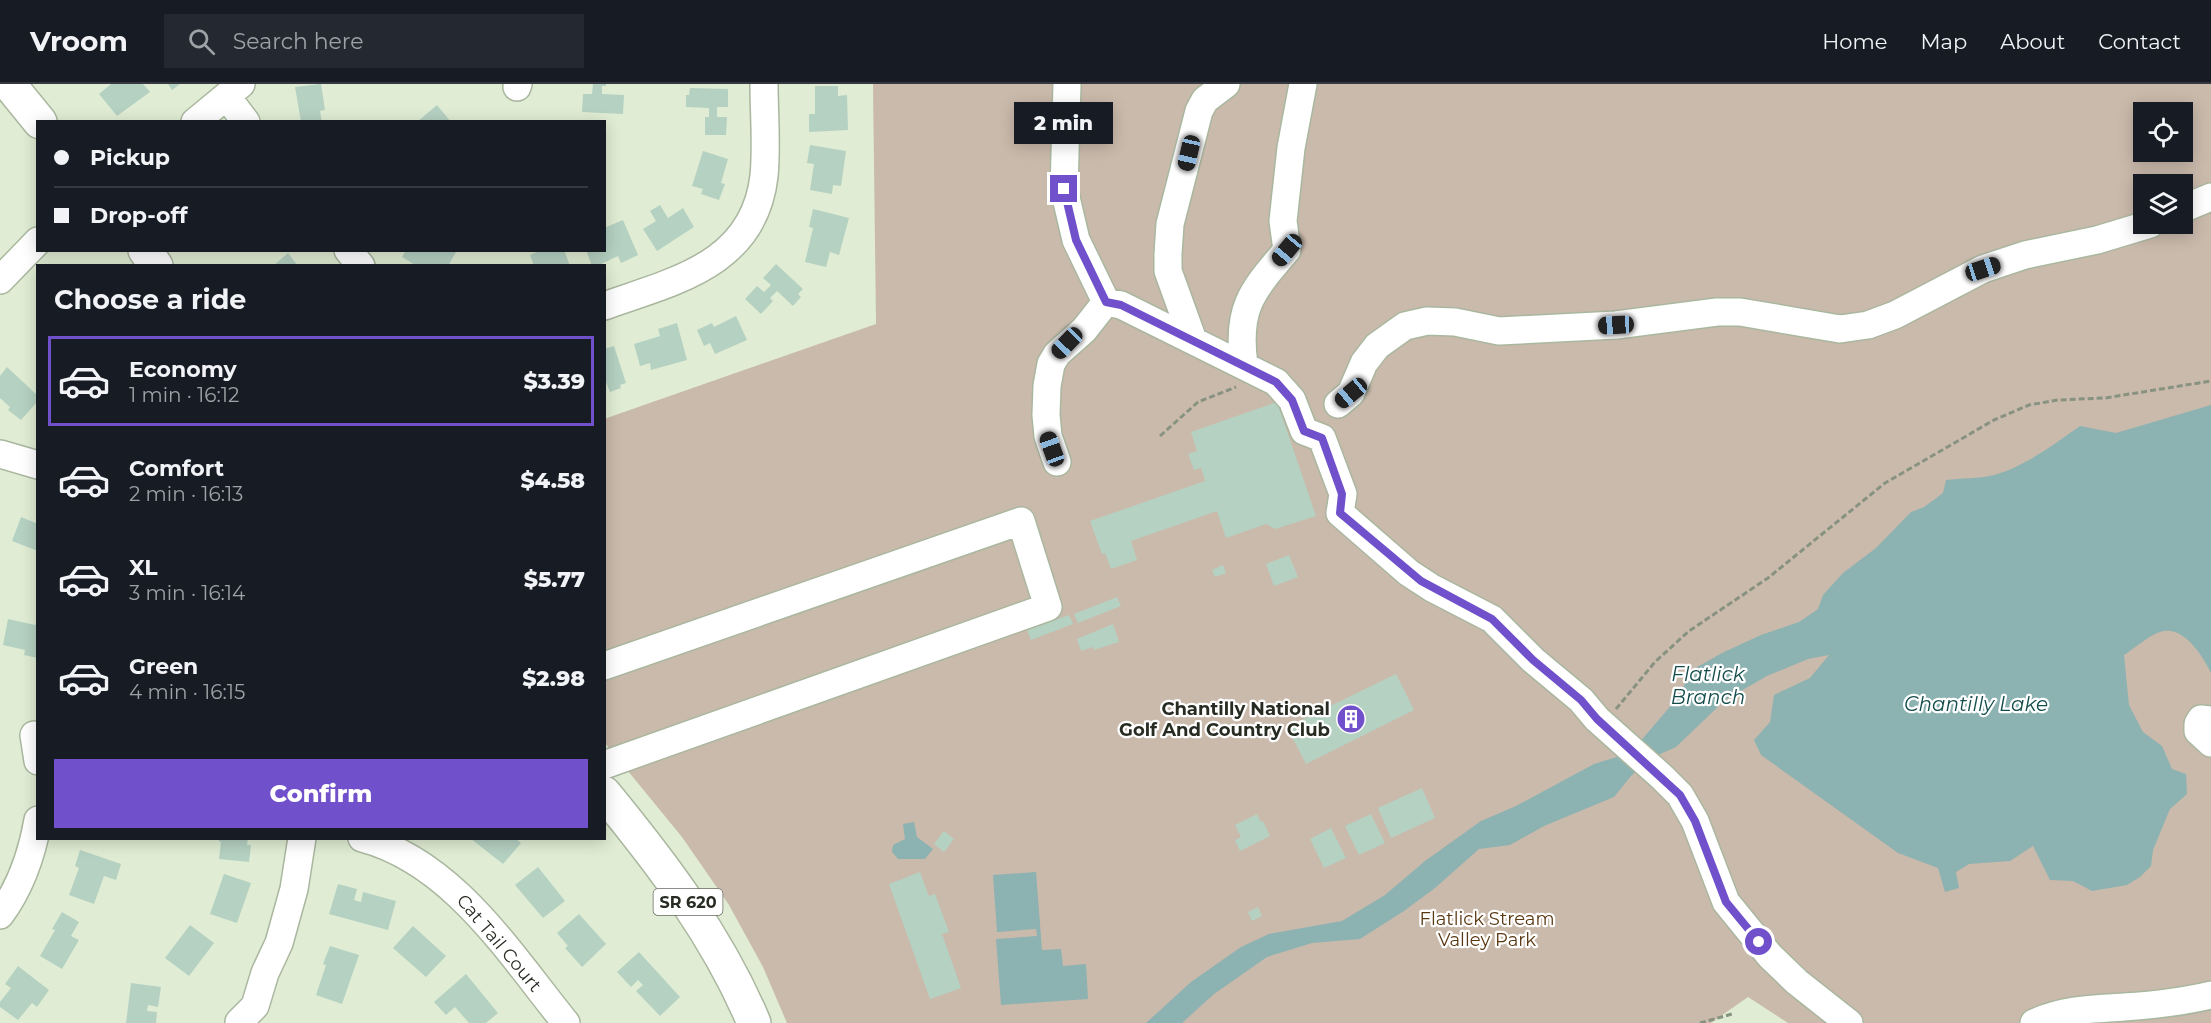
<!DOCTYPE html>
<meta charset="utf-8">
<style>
body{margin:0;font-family:Montserrat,sans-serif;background:#242831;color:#f1f3f6;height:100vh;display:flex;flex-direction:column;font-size:22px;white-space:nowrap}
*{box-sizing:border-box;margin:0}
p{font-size:20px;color:#9ea1a6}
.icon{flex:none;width:33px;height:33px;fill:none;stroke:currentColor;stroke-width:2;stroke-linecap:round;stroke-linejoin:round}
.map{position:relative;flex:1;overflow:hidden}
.panel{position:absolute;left:36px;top:180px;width:570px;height:576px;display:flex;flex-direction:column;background:#171b24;border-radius:0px;box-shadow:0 3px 15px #0003}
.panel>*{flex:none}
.hud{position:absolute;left:36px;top:36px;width:570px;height:132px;border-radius:0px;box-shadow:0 3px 15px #0003;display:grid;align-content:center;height:132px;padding:0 18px;background:#171b24}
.controls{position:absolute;left:2133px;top:18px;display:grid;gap:12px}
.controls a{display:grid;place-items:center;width:60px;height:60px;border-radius:0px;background:#171b24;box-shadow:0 3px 15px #0003;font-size:30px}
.end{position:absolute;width:27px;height:27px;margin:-14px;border:8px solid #7051cb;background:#fff;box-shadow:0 0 0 3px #fff}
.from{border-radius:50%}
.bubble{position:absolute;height:42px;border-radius:0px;background:#171b24;box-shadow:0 3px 15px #0003;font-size:20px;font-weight:800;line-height:42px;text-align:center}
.car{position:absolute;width:18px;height:36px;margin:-18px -9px;border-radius:8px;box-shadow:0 0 4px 2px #0007;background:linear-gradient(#222 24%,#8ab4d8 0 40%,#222 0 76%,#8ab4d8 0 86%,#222 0)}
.hud b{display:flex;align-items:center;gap:21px;height:57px;font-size:22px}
.hud b+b{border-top:2px solid #363941}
.hud i{width:15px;height:15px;background:#f1f3f6}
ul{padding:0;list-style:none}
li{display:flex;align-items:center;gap:18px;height:90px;margin:0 12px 9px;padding:0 6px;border:3px solid transparent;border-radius:0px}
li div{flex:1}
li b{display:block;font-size:22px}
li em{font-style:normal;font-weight:800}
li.on{border-color:#7051cb}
li>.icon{width:54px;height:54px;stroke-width:1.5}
h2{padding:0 18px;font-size:27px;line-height:72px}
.action{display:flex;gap:12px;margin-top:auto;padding:12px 18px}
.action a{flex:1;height:69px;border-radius:0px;background:#7051cb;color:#fff;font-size:24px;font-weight:800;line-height:69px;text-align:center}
header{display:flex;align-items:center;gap:36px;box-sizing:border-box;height:84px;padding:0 30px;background:#171b24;border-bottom:2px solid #363941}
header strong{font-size:28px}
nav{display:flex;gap:33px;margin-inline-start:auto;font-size:21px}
.search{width:420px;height:54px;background:#242831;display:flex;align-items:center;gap:15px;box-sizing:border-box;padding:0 21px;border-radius:0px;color:#9ea1a6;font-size:22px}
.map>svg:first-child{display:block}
</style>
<header>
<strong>Vroom</strong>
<div class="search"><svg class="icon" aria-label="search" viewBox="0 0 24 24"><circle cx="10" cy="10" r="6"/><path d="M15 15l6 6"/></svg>Search here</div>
<nav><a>Home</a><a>Map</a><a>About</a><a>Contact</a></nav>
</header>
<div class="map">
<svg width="2211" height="939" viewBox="0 0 2211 939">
<rect width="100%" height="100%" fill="#e0edd4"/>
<path fill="#cabaac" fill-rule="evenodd" d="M873 0H2211V939H1788L1748 913 1711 939H787L763 883 729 821 682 753 605 659 604 335 876 240ZM2144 28H2182V68H2144ZM2144 100H2182V140H2144Z"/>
<path fill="#8cb2b1" d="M2211 321V589C2203 572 2183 540 2160 548 2148 552 2135 564 2124 571L2129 621 2143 648 2162 662 2172 685 2186 690 2187 710 2170 725 2153 766 2151 782 2140 793 2127 801 2092 807 2073 797 2050 796 2033 762 2010 777 1969 780 1956 788 1959 804 1945 808 1938 784 1898 769 1761 671 1754 656 1770 638 1774 611 1810 594 1829 571 1808 575 1767 592 1725 616 1676 663 1651 674 1631 692 1614 713 1544 742 1510 761 1479 765 1435 804 1404 827 1360 855 1312 859 1267 873 1214 910 1182 939H1146L1191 898 1241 863 1269 850 1342 837 1385 811 1425 777 1481 737 1516 722 1594 680 1620 672 1638 660 1680 611 1690 587 1724 568 1761 551 1799 538 1818 525 1823 511 1843 489 1876 464 1911 428 1924 423 1943 409 1946 396C1961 394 1979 395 1994 391 2026 382 2053 361 2080 342L2116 349Z
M914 738 917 753 933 765 925 775H898L892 768 893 761 905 755 903 740Z
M1036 788 1042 866 1061 865 1063 882 1086 880 1088 915 1001 921 996 855 1037 852 1036 845 997 848 993 791Z"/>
<path fill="#b5d1c2" d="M111 0H143L150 8 117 32 99 10Z
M168 0H180L172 6Z
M321 0 325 26 320 27 322 38H301L295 3Z
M593 0H606V2H602V10L624 11 623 30 582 28 583 10H592Z
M815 2H838V12L847 11 848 46 809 48V30H815Z
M690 4 728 5V23H717V33H727L726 51H705V33H709V24L686 23V11H689Z
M437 21 451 38H417Z
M810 61 846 67 841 102 833 101 832 110 810 106 814 80 807 79Z
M703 67 728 75 721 99 725 100 719 116 701 110 703 105 692 102Z
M660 121 668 134 683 124 694 143 657 167 643 145 656 137 650 127Z
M813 125 849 134 839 171 830 168 826 183 805 178 813 144 809 143Z
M623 136 638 171 621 179 618 172 597 182H592L586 166H604V144Z
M406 166H453L456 168 448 182H417L402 173Z
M541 166H564L570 182H534L530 171Z
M288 169 298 182H273Z
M776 180 803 205 798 210 801 213 793 222 777 207 770 214 773 217 761 230 745 215 757 202 764 208 771 201 763 194Z
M736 232 747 256 715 270 710 259 704 262 697 246 712 239 714 243Z
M677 239 687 276 651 286 650 279 640 282 634 260 660 252 658 245Z
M614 262 626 299 620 301 621 304 610 308 604 293V265Z
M7 283 38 312V317L21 336 8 326 10 323 0 314V292Z
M1277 318 1316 432 1275 445 1266 440 1226 454 1217 427 1131 457 1137 476 1111 485 1105 469 1102 470 1090 437 1205 397 1201 384 1194 386 1188 370 1197 367 1191 348Z
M21 433 38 440V467L12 457Z
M1289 471 1298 493 1274 502 1266 480Z
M1223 481 1226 489 1215 493 1212 486Z
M1117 513 1121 522 1078 539 1074 530Z
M1069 531 1073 540 1031 556 1027 546Z
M8 535 35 541 38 537V574L24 571 25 566 3 561Z
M1113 540 1119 558 1094 566 1093 563 1081 567 1077 555Z
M1396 590 1414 626 1306 680 1287 643Z
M1422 704 1435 734 1391 754 1378 724Z
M1257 730 1261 738 1263 737 1270 752 1240 767 1235 756 1241 753 1235 741Z
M1371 730 1385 759 1359 771 1345 742Z
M1331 744 1346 774 1324 784 1310 755Z
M944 747 954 755 944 768 934 760Z
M219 754H248L247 761H251L249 778 219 775 221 758 219 757Z
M470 754H515L521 759 503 780Z
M80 766 121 780 116 796 104 792 94 820 69 811 79 784 75 782Z
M538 783 565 817 543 834 515 801Z
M920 788 929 812 935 810 949 848 942 850 961 904 930 915 889 800Z
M224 790 251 799 237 839 210 830Z
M338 800 357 805 354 816 361 818 363 808 396 817 388 846 329 830Z
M1258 823 1262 832 1252 837 1248 828Z
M62 828 79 838 71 852 79 856 62 885 40 872 55 846 52 845Z
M579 830 606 860 582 883 565 864 568 862 557 849Z
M190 841 214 859 189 892 165 874Z
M413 842 446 872 426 893 393 864Z
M330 862 359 871 342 920 316 911 326 881 323 880Z
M639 868 680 913 660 932 636 907 643 901 638 896 631 903 617 888Z
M18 882 49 906 37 923 32 919 18 936 0 923V918L11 904 5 900Z
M466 890 498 929 486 939H469L455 923 446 931 434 918Z
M131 899 161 903 158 923 148 921 147 927 157 928 156 939H126Z"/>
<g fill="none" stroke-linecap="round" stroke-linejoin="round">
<g stroke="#aab79f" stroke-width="30">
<path id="minor" d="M1067 0 1064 105 1076 156 1106 218
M517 3 518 0
M227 13 246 38
M195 38 241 0
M2182 125 2211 113
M348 166 361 182
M0 196 38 157
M604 222C674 197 754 181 764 92 767 62 764 30 764 0
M1193 256 1168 187V170L1170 140 1199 27 1205 16 1226 0
M1244 281C1236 224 1252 207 1287 166L1283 137 1291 64 1303 0
M1338 320 1351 309 1364 279 1377 262 1405 242 1427 237 1455 238 1499 247 1616 241 1717 228H1740L1840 245 1868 241 1895 231 1983 185 2025 171 2097 156 2150 140
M0 370 38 381
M1057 378 1048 352 1046 331 1047 302 1051 280 1057 270 1084 246 1106 218 1121 221 1276 298 1292 316 1304 347 1322 354 1343 410 1340 429 1409 489 1432 504 1492 535 1533 576 1581 616 1597 635 1662 693 1680 711 1695 737 1726 818 1770 872 1797 898 1849 939
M604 582 1021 437 1048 523 604 681
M2211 636 2201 635 2198 640V647L2211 659
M34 651 38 677
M362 754C453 778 509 869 566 939
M0 831C21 803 32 770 38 736
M240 939 239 938 255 922 265 889 279 859 294 805 302 754
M2034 939C2063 925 2093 925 2124 923 2154 921 2182 918 2211 911"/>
</g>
<g stroke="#aab79f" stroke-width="36">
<path id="major" d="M9 0 40 38
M145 166 156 182
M604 709C663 781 718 853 754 939"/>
</g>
<path stroke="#889280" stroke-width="3" stroke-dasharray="6 3" stroke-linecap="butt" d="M1160 352 1198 318 1236 303
M1616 625 1655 578 1689 547 1768 494 1885 399 1994 336 2029 321 2058 316 2105 314 2211 297
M1700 939 1732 930"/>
<use href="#minor" stroke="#fff" stroke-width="27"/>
<use href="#major" stroke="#fff" stroke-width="33"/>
</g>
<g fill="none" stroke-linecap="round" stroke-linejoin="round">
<path stroke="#7051cb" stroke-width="8" d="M1064 105 1076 156 1106 218 1121 221 1276 298 1292 316 1304 347 1322 354 1342 410 1340 429 1421 497 1492 535 1533 576 1581 616 1597 635 1680 711 1695 737 1726 818 1759 858"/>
</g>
<defs>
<g id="building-disc" transform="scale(1.5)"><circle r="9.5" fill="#7051cb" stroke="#fff"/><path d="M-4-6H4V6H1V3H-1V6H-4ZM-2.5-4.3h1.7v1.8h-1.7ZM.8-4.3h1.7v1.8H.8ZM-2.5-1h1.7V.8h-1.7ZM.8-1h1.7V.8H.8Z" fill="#fff"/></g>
</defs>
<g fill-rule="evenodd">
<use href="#building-disc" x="1351" y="635"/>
</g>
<g text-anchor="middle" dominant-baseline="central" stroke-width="4.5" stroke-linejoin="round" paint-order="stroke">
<rect fill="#fff" stroke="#686b64" stroke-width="1.5" x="653.5" y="805" width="69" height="26" rx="4.5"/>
<g font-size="16" font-weight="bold" fill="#272c22">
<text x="688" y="818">SR 620</text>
</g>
<g font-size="18" font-weight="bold" fill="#272c22" stroke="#fff" text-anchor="end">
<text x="1330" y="625">Chantilly National<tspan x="1330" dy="21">Golf And Country Club</tspan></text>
</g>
<g font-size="18" fill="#5a3812" stroke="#fff">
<text x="1487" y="835">Flatlick Stream<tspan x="1487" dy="21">Valley Park</tspan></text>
</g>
<g font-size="18" fill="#272c22" stroke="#fff">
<text transform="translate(499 859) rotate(50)">Cat Tail Court</text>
</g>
<g font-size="20" font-style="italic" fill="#144d4c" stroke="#fff">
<text x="1708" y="590">Flatlick<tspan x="1708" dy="23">Branch</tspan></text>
<text x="1976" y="620">Chantilly Lake</text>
</g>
</g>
</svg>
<div class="controls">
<a><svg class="icon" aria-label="locate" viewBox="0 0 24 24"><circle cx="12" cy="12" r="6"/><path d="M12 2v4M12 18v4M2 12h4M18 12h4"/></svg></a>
<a><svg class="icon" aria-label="layers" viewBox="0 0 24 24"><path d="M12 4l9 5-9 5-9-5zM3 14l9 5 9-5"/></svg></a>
</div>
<i class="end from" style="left:1759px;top:858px"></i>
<i class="end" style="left:1064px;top:105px"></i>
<div class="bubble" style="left:1014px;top:18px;width:99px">2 min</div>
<i class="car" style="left:1189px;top:69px;rotate:193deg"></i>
<i class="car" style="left:1287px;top:166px;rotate:220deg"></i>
<i class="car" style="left:1983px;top:185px;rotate:72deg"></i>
<i class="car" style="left:1616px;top:241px;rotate:267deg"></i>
<i class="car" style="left:1067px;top:259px;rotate:224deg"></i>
<i class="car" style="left:1351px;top:309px;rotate:230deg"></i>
<i class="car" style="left:1052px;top:365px;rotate:340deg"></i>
<div class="hud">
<b><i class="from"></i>Pickup</b>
<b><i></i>Drop-off</b>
</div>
<section class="panel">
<h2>Choose a ride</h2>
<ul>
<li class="on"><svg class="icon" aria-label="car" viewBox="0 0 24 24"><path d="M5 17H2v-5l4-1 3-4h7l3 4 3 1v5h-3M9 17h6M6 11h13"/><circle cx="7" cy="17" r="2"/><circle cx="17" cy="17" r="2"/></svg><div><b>Economy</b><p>1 min · 16:12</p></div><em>$3.39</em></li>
<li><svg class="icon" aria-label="car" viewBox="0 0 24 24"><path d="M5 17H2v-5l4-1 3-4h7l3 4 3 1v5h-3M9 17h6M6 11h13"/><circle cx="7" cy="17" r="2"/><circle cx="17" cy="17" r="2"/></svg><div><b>Comfort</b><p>2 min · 16:13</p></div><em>$4.58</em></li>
<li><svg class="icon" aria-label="car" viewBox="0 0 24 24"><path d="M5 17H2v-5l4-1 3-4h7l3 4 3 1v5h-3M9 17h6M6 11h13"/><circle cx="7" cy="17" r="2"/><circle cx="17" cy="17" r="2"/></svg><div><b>XL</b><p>3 min · 16:14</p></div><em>$5.77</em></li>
<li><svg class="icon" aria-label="car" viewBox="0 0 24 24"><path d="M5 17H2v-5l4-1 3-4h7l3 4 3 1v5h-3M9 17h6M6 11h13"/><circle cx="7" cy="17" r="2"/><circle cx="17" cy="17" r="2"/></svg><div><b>Green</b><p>4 min · 16:15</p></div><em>$2.98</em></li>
</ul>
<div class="action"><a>Confirm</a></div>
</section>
</div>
